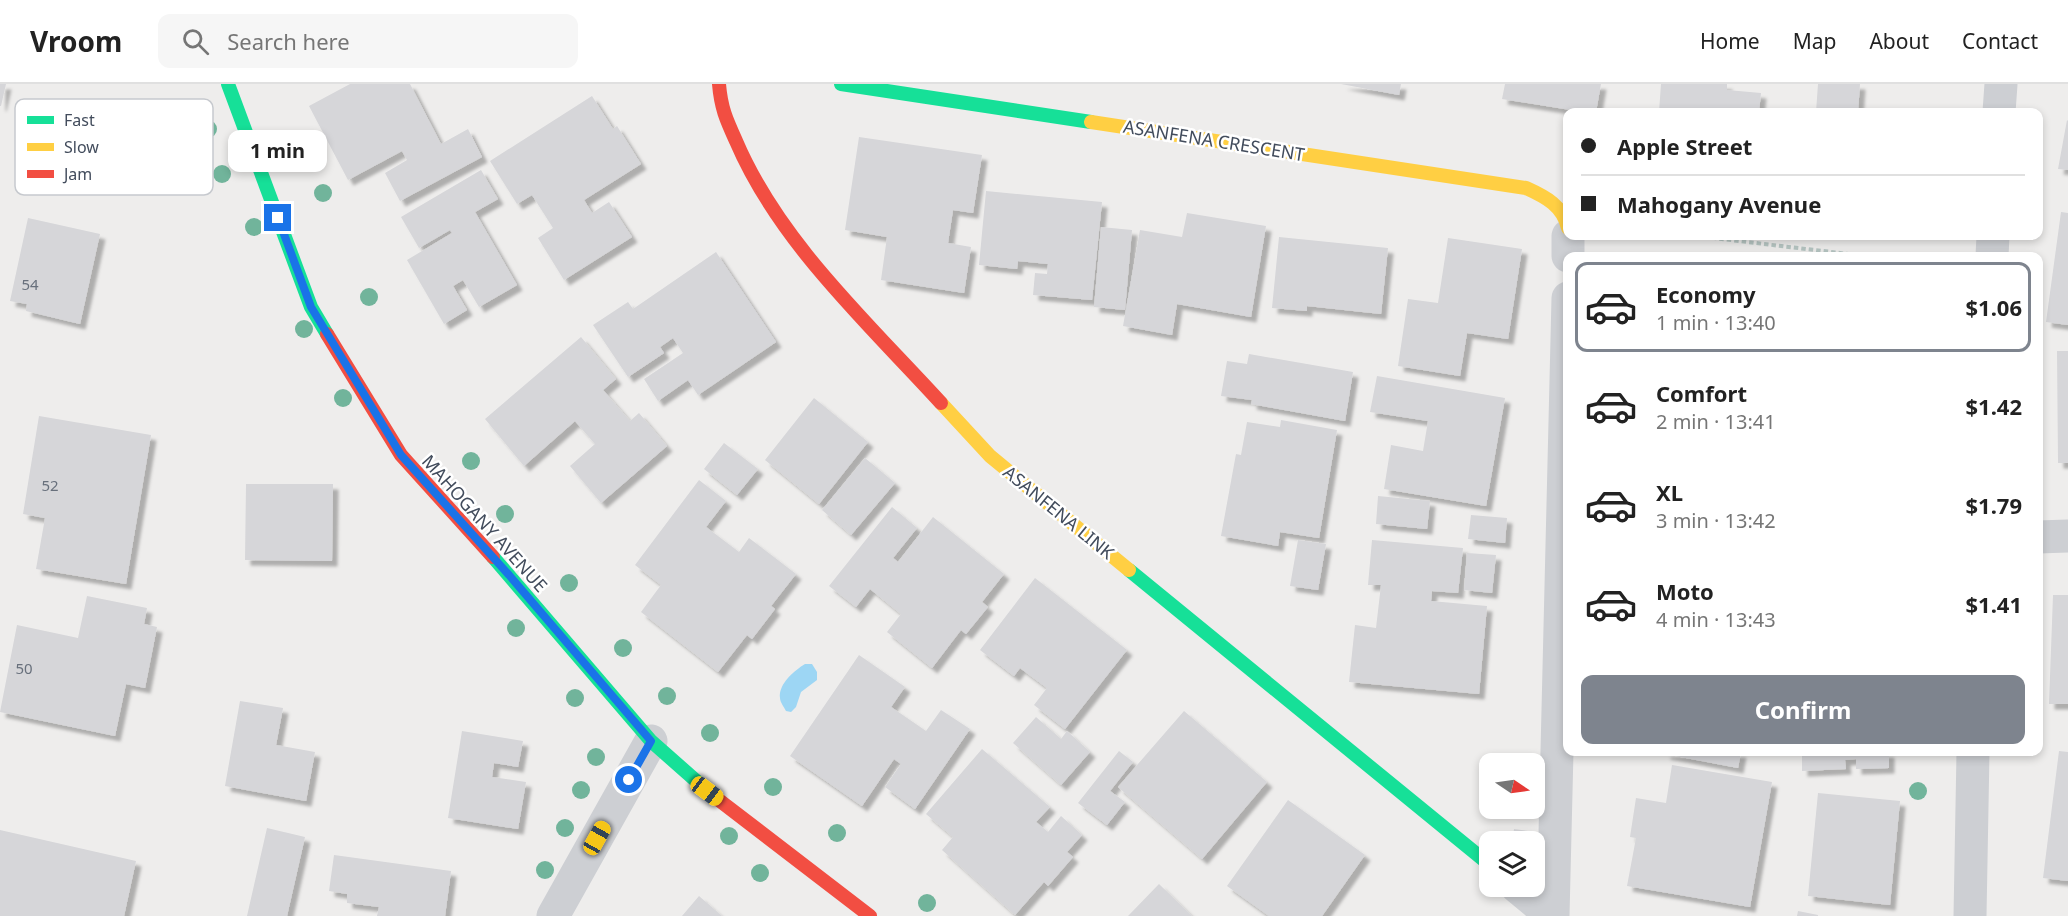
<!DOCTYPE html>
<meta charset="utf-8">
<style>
body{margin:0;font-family:"Noto Sans",sans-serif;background:#f6f6f6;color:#222;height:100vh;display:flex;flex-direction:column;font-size:22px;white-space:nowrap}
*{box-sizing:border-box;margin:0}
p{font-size:20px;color:#767676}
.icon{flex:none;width:33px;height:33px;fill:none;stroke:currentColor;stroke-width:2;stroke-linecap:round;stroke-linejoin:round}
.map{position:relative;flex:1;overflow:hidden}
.side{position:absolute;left:1563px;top:168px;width:480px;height:504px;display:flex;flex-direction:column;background:#fff;border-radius:12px;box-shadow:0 3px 9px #0003}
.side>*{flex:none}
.top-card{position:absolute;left:1563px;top:24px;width:480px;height:132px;border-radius:12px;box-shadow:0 3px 9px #0003;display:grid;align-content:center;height:132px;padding:0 18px;background:#fff}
.needle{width:39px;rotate:103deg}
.fabs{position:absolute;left:1479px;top:669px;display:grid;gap:12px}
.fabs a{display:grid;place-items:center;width:66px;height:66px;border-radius:12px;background:#fff;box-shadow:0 3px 9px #0003;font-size:30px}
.end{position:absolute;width:27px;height:27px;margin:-14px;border:8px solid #1a73e8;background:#fff;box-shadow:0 0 0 3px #fff}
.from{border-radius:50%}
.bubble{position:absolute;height:42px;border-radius:12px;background:#fff;box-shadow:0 3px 9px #0003;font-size:20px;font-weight:700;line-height:42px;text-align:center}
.car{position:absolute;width:18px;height:36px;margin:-18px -9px;border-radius:8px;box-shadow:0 0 4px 2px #0007;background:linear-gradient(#f5c518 24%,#345 0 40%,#f5c518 0 76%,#345 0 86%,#f5c518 0)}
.top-card b{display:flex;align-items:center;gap:21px;height:57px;font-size:22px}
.top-card b+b{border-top:2px solid #e0e0e0}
.top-card i{width:15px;height:15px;background:#222}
ul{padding:10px 0 0;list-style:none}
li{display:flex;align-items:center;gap:18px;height:90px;margin:0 12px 9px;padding:0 6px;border:3px solid transparent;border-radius:12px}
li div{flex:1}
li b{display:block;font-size:22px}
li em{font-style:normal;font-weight:700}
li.current{border-color:#7e848e}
li>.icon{width:54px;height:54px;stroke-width:1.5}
.primary-button{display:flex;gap:12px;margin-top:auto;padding:12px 18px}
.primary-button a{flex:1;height:69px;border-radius:12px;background:#7e848e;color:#fff;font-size:24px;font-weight:700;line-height:69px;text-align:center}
header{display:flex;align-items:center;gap:36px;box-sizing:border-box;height:84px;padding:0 30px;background:#fff;border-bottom:2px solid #e0e0e0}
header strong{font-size:28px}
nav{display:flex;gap:33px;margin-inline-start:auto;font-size:21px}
.search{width:420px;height:54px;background:#f6f6f6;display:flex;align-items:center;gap:15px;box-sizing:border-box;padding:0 21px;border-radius:12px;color:#767676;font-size:22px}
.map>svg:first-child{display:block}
</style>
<header>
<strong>Vroom</strong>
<div class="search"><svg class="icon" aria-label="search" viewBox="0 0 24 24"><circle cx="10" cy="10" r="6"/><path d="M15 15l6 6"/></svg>Search here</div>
<nav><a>Home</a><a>Map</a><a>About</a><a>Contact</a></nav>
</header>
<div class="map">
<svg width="2068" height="832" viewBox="0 0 2068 832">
<defs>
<filter id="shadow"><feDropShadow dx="5.5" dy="5.5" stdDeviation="1.5" flood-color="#0004"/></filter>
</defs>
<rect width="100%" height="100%" fill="#eeedec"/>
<path fill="#9dd6f4" d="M805 580H812L817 588V596L801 608 796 623 791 628 786 627C784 623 780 618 780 614 778 600 795 586 805 580Z"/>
<path fill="#d6d6d9" filter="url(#shadow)" d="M0 0H6L1 22H0Z
M350 0H410L441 60 468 45 482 73 400 117 385 89 407 76 402 67 348 96 309 22Z
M1341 0H1401L1399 11Z
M1505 0H1601L1596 28H1583L1502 15Z
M1661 0H1727V6L1761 9 1759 28H1659Z
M1818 0H1860L1858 28H1816Z
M592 12 613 45 617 42 641 80 584 116 592 129 609 118 632 153 564 196 538 154 553 144 532 111 517 120 490 77Z
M2067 36 2068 37V86L2058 85Z
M859 53 982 71 973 129 953 126 948 159 971 163 964 209 881 196 887 153 845 146Z
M481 86 498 115 475 128 517 201 479 223 463 196 453 202 467 226 444 240 407 176 452 149 450 146 419 164 401 133Z
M986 107 1102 118 1092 216 1033 211 1035 189 1047 190 1048 180 1018 177 1017 185 979 181Z
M2061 128 2068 129V241L2046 238Z
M1187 129 1266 142 1251 233 1177 220 1172 251 1123 242 1140 146 1182 153Z
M28 134 100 150 80 240 26 227 27 220 10 217Z
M1101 143 1132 146 1125 226 1094 223Z
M1279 153 1388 164 1381 230 1307 222V227L1272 224Z
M1448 154 1522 165 1508 255 1467 249 1460 292 1398 282 1408 215 1438 219Z
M716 168 776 258 698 311 688 296 658 317 644 295 683 269 673 254 660 263 664 269 628 293 593 241 628 218 633 225Z
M581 253 616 295 603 306 630 337 639 329 667 362 601 419 570 382 595 360 575 337 524 382 485 335Z
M2057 267H2068V379H2058Z
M1249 270 1353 288 1345 337 1251 320 1252 316 1221 312 1227 277 1247 280Z
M1377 292 1505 314 1486 422 1384 405 1391 361 1423 367 1428 337 1370 328Z
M814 314 868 358 819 420 765 376Z
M39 332 151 351 126 500 36 485 45 434 23 430Z
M1281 336 1337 346 1319 454 1280 448 1278 462 1221 452 1236 370 1241 371 1247 338 1280 343Z
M724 359 758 385 737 411 704 385Z
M865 374 895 399 851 451 822 426Z
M699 396 726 417 706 443 739 468 749 454 796 490 771 522 775 525 752 555 747 551 718 588 641 528 661 501 635 481Z
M246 400H333L332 477 245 476Z
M1378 412 1430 417 1427 445 1376 440Z
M892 423 917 444 893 474 898 478 933 433 1004 490 982 518 988 523 966 550 961 546 932 584 887 548 901 530 870 505 856 523 829 502Z
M1471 431 1507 434 1505 459 1468 455Z
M1298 456 1326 460 1318 506 1290 502Z
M1372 456 1463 464 1458 509 1432 507 1431 517 1487 522 1479 610 1349 598 1355 541 1376 544 1381 501H1368Z
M1467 469 1496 471 1492 509 1464 506Z
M1035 494 1127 566 1065 645 1034 621 1047 604 1020 584 1014 592 980 566Z
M2053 511H2068V620H2049Z
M87 512 147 524 144 540 157 543 145 604 126 600 115 652 0 628 17 541 78 554Z
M859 571 905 603 891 623 926 647 941 626 970 645 915 725 885 703 901 680 894 675 862 722 790 672Z
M240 617 283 624 276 661 315 668 306 717 225 702Z
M1184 627 1267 698 1202 775 1118 703Z
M1036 633 1061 655 1067 647 1090 668 1061 701 1013 659Z
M462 647 523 657 518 683 494 679 492 693 526 698 518 745 448 734Z
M982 665 1050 723 1036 738 1048 748 1061 732 1082 751 1067 768 1073 773 1048 802 1044 798 1015 831 942 766 953 753 926 730Z
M1119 667 1133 678 1110 707 1125 718 1107 741 1078 719Z
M2059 667 2068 668V797L2043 794Z
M1665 668H1741L1738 684 1665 670Z
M1802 668H1889V684L1856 685V675L1845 676 1846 685 1802 687Z
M1672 681 1772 698 1750 823 1627 802 1636 754 1630 753 1636 714 1666 719Z
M1818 709 1900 717 1890 821 1808 812Z
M1288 716 1365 771 1322 832H1269L1227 802Z
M267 744 305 753 287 832H247Z
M1514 745 1528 747 1527 756 1513 753Z
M0 746 136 777 124 832H0Z
M334 771 451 787 445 832H377L379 823 347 819V810L329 807Z
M1159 800 1192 832H1128Z
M699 812 722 832H682Z
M1798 827 1818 831V832H1797Z"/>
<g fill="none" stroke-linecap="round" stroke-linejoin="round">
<path stroke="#b6c5c2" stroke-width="4" stroke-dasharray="4.5 3" stroke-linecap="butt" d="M1697 152 1865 172"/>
<path stroke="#cdcfd3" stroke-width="33" d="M1999 28 2001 0
M1568 152V172
M1992 172 1993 152
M2038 453 2068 452
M1516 802 1552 832
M553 832 651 657
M1553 832 1568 214
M1970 832 1973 668"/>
<path stroke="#16e098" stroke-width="14" d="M228 0 311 223 327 250
M841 0 1091 38
M493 473 651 657 711 710
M1129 486 1490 781"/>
<path stroke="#ffcf43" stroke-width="14" d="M1091 38 1526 104C1546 113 1563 122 1568 144
M941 319 990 372 1129 486"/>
<path stroke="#f24e42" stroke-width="14" d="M719 0C721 24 726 35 736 57 779 158 868 239 941 319
M327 250 401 371 493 473
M711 710 870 832"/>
</g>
<g fill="#71b49b">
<circle cx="208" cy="45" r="9"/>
<circle cx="291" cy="59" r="9"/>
<circle cx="222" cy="90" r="9"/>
<circle cx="323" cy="109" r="9"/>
<circle cx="254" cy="143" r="9"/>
<circle cx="369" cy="213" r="9"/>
<circle cx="304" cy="245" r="9"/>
<circle cx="343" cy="314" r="9"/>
<circle cx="471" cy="377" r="9"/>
<circle cx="505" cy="430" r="9"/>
<circle cx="569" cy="499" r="9"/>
<circle cx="516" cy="544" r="9"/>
<circle cx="623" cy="564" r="9"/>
<circle cx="667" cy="612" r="9"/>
<circle cx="575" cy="614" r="9"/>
<circle cx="710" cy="649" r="9"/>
<circle cx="596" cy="673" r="9"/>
<circle cx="773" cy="703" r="9"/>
<circle cx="581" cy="706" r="9"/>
<circle cx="1918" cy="707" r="9"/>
<circle cx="565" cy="744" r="9"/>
<circle cx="837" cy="749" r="9"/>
<circle cx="729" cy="752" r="9"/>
<circle cx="545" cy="786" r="9"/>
<circle cx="760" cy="789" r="9"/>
<circle cx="927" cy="819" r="9"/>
</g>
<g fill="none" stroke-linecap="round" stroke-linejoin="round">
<path stroke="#1a73e8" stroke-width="8" d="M278 134 311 223 401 371 509 491 651 657 629 696"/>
</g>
<g text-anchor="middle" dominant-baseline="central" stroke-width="5" stroke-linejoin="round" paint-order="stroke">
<g font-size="15" fill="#68707c">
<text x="30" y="200">54</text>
<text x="50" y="401">52</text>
<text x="24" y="584">50</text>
</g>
<g font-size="18" fill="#424c5c" stroke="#fff">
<text transform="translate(1214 56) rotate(9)">ASANFENA CRESCENT</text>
<text transform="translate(1059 428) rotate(39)">ASANFENA LINK</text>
<text transform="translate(485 439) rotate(48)">MAHOGANY AVENUE</text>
</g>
</g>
<rect x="15" y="15" width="198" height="96" rx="9" fill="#fff" stroke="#c6c9ce" stroke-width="1.5"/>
<rect x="27" y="32" width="27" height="8" fill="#16e098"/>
<rect x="27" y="59" width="27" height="8" fill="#ffcf43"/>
<rect x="27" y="86" width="27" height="8" fill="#f24e42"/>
<g font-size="16" fill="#424c5c">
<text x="64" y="42">Fast</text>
<text x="64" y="69">Slow</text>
<text x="64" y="96">Jam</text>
</g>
</svg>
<div class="fabs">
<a><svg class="needle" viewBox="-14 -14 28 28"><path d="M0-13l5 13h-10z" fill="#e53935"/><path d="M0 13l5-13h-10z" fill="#767676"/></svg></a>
<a><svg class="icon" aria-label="layers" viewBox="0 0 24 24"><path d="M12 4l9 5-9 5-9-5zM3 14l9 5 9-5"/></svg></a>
</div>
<i class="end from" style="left:629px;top:696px"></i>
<i class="end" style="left:278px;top:134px"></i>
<div class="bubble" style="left:228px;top:46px;width:99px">1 min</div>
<i class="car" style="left:707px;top:707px;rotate:127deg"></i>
<i class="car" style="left:597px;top:754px;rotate:29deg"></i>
<div class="top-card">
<b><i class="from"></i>Apple Street</b>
<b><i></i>Mahogany Avenue</b>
</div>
<section class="side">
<ul>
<li class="current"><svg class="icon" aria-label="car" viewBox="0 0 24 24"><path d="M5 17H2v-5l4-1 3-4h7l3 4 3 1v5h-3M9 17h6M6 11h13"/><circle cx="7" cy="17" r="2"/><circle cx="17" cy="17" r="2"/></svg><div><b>Economy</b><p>1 min · 13:40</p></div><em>$1.06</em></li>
<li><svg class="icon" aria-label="car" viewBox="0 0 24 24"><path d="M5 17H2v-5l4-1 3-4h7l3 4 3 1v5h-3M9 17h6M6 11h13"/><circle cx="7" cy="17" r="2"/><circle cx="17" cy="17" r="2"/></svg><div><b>Comfort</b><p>2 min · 13:41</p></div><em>$1.42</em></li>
<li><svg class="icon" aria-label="car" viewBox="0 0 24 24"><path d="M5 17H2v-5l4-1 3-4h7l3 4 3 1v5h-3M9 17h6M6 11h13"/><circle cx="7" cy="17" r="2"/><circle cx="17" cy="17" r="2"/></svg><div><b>XL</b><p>3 min · 13:42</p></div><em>$1.79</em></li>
<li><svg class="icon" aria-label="car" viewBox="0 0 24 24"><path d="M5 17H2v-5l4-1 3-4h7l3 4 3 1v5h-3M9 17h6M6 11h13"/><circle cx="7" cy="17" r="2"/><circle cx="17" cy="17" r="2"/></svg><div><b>Moto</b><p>4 min · 13:43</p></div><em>$1.41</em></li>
</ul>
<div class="primary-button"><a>Confirm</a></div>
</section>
</div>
